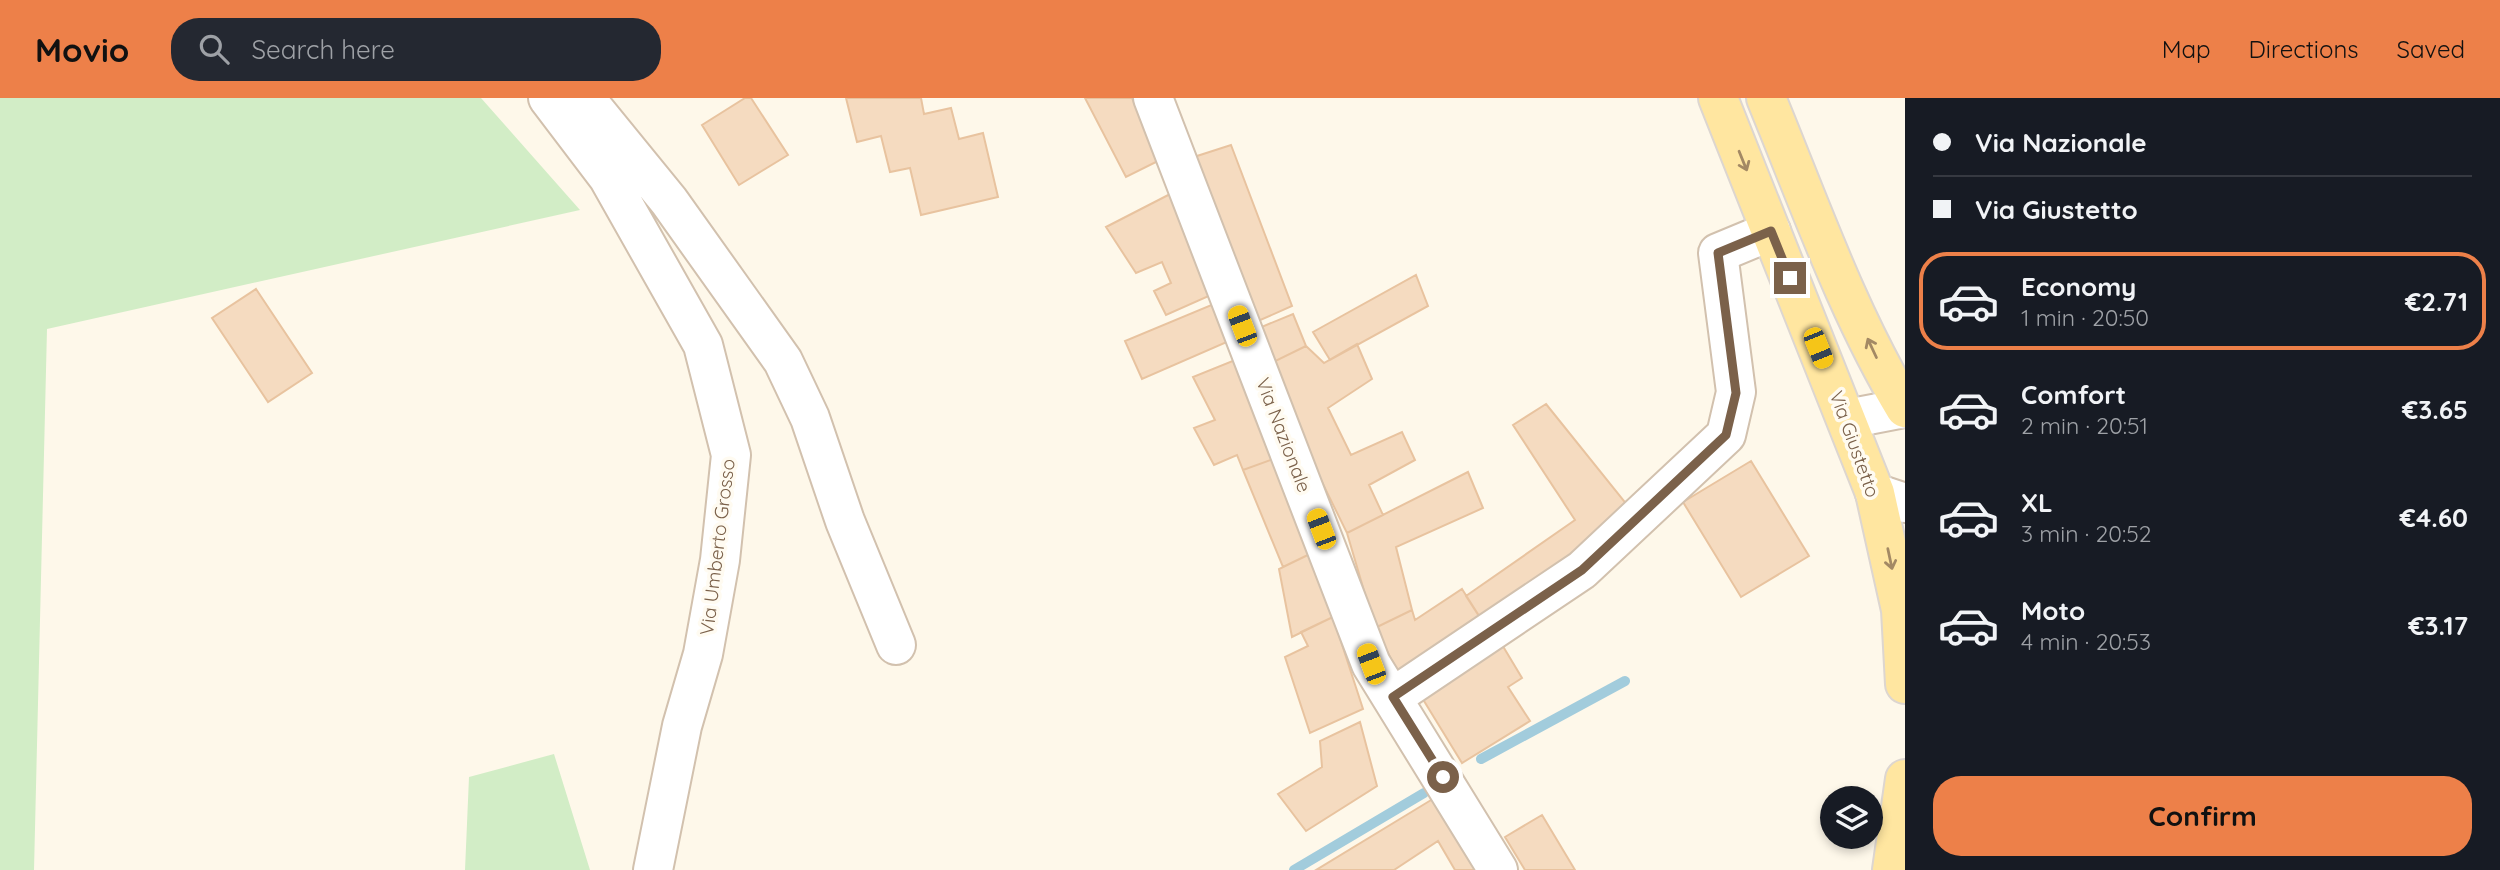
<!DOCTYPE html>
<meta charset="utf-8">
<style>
body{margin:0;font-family:Quicksand,sans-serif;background:#242831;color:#f1f3f6;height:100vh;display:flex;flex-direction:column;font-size:26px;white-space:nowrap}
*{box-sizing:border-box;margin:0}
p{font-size:23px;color:#9ea1a6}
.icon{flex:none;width:38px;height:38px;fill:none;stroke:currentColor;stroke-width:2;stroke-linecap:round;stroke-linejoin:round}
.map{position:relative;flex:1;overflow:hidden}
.panel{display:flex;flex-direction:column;background:#171b24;width:595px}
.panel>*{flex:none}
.top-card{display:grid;align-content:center;height:154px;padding:0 28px;background:#171b24}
.tools{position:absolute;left:1820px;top:688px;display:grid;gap:14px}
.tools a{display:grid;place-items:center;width:63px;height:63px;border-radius:50%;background:#171b24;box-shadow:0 4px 10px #0003;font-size:35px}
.end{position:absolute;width:32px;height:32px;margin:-16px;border:9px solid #7b614a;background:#fff;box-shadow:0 0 0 4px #fff}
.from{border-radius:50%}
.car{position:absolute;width:21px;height:42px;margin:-21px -10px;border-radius:9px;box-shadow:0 0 5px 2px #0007;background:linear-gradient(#f5c518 24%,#345 0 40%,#f5c518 0 76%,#345 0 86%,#f5c518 0)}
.top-card b{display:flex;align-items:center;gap:24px;height:66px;font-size:26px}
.top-card b+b{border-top:2px solid #363941}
.top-card i{width:18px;height:18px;background:#f1f3f6}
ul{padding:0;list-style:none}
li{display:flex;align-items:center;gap:21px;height:98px;margin:0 14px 10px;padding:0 14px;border:4px solid transparent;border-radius:28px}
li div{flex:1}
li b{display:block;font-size:26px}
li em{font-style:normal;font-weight:700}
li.on{border-color:#ed8049}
li>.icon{width:63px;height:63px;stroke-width:1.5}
.button{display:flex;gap:14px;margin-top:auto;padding:14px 28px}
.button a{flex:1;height:80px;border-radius:28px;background:#ed8049;color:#111;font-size:28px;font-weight:700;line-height:80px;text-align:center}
header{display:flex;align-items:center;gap:42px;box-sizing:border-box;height:98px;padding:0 35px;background:#ed8049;color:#111}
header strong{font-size:33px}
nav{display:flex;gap:38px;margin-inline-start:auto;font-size:24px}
.search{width:490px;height:63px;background:#242831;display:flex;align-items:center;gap:18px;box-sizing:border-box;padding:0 24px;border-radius:28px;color:#9ea1a6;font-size:26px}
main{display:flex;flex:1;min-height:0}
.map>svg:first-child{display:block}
</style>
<header>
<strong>Movio</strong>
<div class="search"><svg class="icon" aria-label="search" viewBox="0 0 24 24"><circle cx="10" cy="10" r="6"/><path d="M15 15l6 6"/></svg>Search here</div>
<nav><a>Map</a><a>Directions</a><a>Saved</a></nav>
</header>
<main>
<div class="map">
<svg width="1905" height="772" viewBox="0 0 1905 772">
<rect width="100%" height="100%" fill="#fef8ea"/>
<path fill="#d2edc6" d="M0 0H481L580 112 47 231 34 772H0Z
M554 656 590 772H465L469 679Z"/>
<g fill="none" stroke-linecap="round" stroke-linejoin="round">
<path stroke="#a2ccdc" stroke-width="10" d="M1481 661 1625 583
M1294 772 1424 695"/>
</g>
<path fill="#f5dbc0" stroke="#e8c39f" stroke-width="2" d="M745 0H751L788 57 739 87 702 27Z
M846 0H921L924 16 951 10 959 41 983 35 998 99 921 117 910 70 890 74 881 38 857 44Z
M1085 0H1132L1162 61 1126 79Z
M1231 47 1292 208 1249 227 1194 59Z
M1176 93 1211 197 1166 217 1154 193 1171 185 1162 164 1136 175 1106 129Z
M1416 177 1428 208 1330 262 1313 234Z
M256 191 312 275 268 304 212 220Z
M1221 203 1236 240 1142 281 1125 243Z
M1293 216 1306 248 1265 268 1252 233Z
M1357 246 1372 281 1328 310 1351 357 1402 334 1415 362 1369 387 1383 417 1347 435 1265 268 1306 248 1324 265Z
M1240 260 1279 359 1243 372 1237 357 1214 367 1194 330 1215 322 1193 279Z
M1546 306 1636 418 1488 532 1466 498 1575 422 1513 327Z
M1279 359 1314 454 1283 469 1243 372Z
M1751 363 1809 458 1741 499 1683 404Z
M1468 374 1483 410 1396 449 1412 512 1375 530 1347 435Z
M1314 454 1333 519 1292 539 1279 471Z
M1462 491 1488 532 1402 582 1375 530 1412 512 1415 522Z
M1333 519 1363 611 1310 635 1285 559 1308 548 1301 534Z
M1495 535 1522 580 1508 589 1530 623 1462 665 1413 585Z
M1360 624 1377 688 1306 733 1278 696 1322 669 1320 643Z
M1441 696 1488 772H1455L1438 743 1394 772H1316Z
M1542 717 1575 772H1525L1505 739Z"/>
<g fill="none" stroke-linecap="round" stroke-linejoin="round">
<g stroke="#d2c1ae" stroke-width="42">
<path id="minor" d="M548 0 608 79 703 247 731 357 720 462 703 556 682 628 653 772
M585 0 669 103 783 263 810 320 845 423 896 547
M1153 0 1371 566 1498 772
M1847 321 1905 310
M1875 395 1905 405
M1393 599 1582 472 1726 337 1736 294 1718 155 1771 133"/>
</g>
<g stroke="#ddd6d0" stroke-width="42">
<path id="major" d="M1718 0 1875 395 1901 512 1905 586
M1766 0C1809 104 1847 214 1905 310
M1892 772 1905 681"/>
</g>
<use href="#minor" stroke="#fff" stroke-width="38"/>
<use href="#major" stroke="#ffe6a0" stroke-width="38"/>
</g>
<defs><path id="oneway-shaft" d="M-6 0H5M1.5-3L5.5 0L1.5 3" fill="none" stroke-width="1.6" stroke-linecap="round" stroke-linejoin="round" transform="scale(1.75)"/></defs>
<g stroke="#a38964">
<use href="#oneway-shaft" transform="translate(1743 63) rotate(68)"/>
<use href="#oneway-shaft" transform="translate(1872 250) rotate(-115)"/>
<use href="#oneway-shaft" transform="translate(1890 461) rotate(78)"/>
</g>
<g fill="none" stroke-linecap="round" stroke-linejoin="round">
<path stroke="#7b614a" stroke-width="9" d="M1443 679 1393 599 1582 472 1726 337 1736 295 1718 155 1771 133 1790 180"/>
</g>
<g text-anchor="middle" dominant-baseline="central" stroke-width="7" stroke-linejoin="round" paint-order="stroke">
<g font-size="19" fill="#7b614a" stroke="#fffbf1">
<text transform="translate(1284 337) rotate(69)">Via Nazionale</text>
<text transform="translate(1855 346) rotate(70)">Via Giustetto</text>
<text transform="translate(717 449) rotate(-83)">Via Umberto Grosso</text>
</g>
</g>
</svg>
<div class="tools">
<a><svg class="icon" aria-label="layers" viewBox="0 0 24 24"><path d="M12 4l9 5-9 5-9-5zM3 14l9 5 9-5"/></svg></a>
</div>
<i class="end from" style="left:1443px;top:679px"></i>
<i class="end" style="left:1790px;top:180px"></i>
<i class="car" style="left:1242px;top:228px;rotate:339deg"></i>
<i class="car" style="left:1818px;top:250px;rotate:158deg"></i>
<i class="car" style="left:1321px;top:431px;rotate:339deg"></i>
<i class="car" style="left:1371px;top:566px;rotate:339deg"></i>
</div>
<section class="panel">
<div class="top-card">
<b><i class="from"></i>Via Nazionale</b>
<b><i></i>Via Giustetto</b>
</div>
<ul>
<li class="on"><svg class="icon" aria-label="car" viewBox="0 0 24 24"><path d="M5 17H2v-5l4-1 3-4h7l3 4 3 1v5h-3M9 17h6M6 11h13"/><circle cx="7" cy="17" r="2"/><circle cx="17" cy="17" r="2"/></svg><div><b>Economy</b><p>1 min · 20:50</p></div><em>€2.71</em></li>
<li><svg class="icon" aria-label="car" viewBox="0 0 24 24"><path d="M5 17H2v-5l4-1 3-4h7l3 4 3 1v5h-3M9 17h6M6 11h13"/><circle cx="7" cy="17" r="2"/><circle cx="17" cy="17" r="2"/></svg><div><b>Comfort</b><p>2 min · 20:51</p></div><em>€3.65</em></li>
<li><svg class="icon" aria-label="car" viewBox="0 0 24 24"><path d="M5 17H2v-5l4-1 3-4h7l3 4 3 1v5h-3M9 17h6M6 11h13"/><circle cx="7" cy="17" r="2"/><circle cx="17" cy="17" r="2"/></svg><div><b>XL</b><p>3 min · 20:52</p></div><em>€4.60</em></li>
<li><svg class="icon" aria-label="car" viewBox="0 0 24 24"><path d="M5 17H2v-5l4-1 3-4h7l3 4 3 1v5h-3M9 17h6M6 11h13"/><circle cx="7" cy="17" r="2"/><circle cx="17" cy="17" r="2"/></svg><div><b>Moto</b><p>4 min · 20:53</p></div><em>€3.17</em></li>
</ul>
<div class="button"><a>Confirm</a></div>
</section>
</main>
